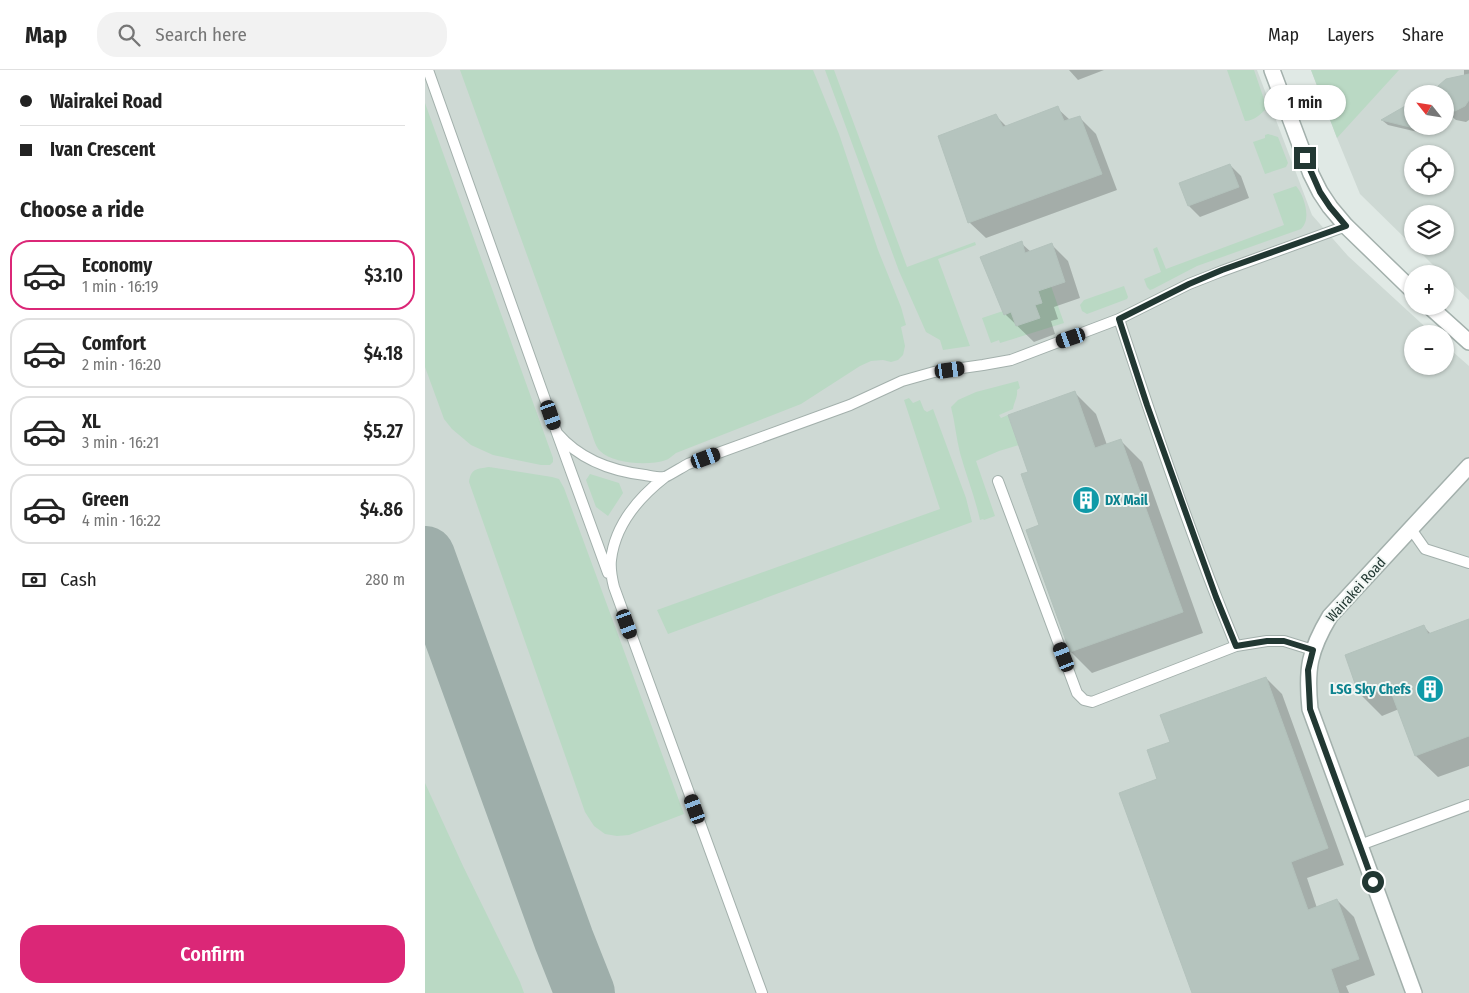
<!DOCTYPE html>
<meta charset="utf-8">
<style>
body{margin:0;font-family:"Fira Sans Condensed",sans-serif;background:#f2f2f2;color:#222;height:100vh;display:flex;flex-direction:column;font-size:19px;white-space:nowrap}
*{box-sizing:border-box;margin:0}
p{font-size:16px;color:#767676}
.icon{flex:none;width:28px;height:28px;fill:none;stroke:currentColor;stroke-width:2;stroke-linecap:round;stroke-linejoin:round}
.map{position:relative;flex:1;overflow:hidden}
.drawer{display:flex;flex-direction:column;background:#fff;width:425px}
.drawer>*{flex:none}
.top-card{display:grid;align-content:center;height:110px;padding:0 20px;background:#fff}
.needle{width:32px;rotate:300deg}
.fabs{position:absolute;left:979px;top:15px;display:grid;gap:10px}
.fabs a{display:grid;place-items:center;width:50px;height:50px;border-radius:50%;background:#fff;box-shadow:0 1px 4px #0004;font-size:25px}
.end{position:absolute;width:22px;height:22px;margin:-11px;border:6px solid #223833;background:#fff;box-shadow:0 0 0 2px #fff}
.from{border-radius:50%}
.bubble{position:absolute;height:35px;border-radius:18px;background:#fff;box-shadow:0 1px 4px #0004;font-size:16px;font-weight:600;line-height:35px;text-align:center}
.car{position:absolute;width:15px;height:30px;margin:-15px -8px;border-radius:6px;box-shadow:0 0 4px 1px #0007;background:linear-gradient(#222 24%,#8ab4d8 0 40%,#222 0 76%,#8ab4d8 0 86%,#222 0)}
.top-card b{display:flex;align-items:center;gap:18px;height:48px;font-size:19px}
.top-card b+b{border-top:1px solid #e0e0e0}
.top-card i{width:12px;height:12px;background:#222}
ul{padding:0;list-style:none}
li{display:flex;align-items:center;gap:15px;height:70px;margin:0 10px 8px;padding:0 10px;border:2px solid #e0e0e0;border-radius:20px}
li div{flex:1}
li b{display:block;font-size:19px}
li em{font-style:normal;font-weight:600}
li.active{border-color:#db2777}
li>.icon{width:45px;height:45px;stroke-width:1.5}
h2{padding:0 20px;font-size:22px;line-height:60px}
.pay{display:flex;align-items:center;gap:12px;height:55px;padding:0 20px;font-size:19px}
.pay p{margin-inline-start:auto}
.cta{display:flex;gap:10px;margin-top:auto;padding:10px 20px}
.cta a{flex:1;height:58px;border-radius:20px;background:#db2777;color:#fff;font-size:20px;font-weight:600;line-height:58px;text-align:center}
header{display:flex;align-items:center;gap:30px;box-sizing:border-box;height:70px;padding:0 25px;background:#fff;border-bottom:1px solid #e0e0e0}
header strong{font-size:24px}
nav{display:flex;gap:28px;margin-inline-start:auto;font-size:18px}
.search{width:350px;height:45px;background:#f2f2f2;display:flex;align-items:center;gap:12px;box-sizing:border-box;padding:0 18px;border-radius:20px;color:#767676;font-size:19px}
main{display:flex;flex:1;min-height:0}
.map>svg:first-child{display:block}
</style>
<header>
<strong>Map</strong>
<div class="search"><svg class="icon" aria-label="search" viewBox="0 0 24 24"><circle cx="10" cy="10" r="6"/><path d="M15 15l6 6"/></svg>Search here</div>
<nav><a>Map</a><a>Layers</a><a>Share</a></nav>
</header>
<main>
<section class="drawer">
<div class="top-card">
<b><i class="from"></i>Wairakei Road</b>
<b><i></i>Ivan Crescent</b>
</div>
<h2>Choose a ride</h2>
<ul>
<li class="active"><svg class="icon" aria-label="car" viewBox="0 0 24 24"><path d="M5 17H2v-5l4-1 3-4h7l3 4 3 1v5h-3M9 17h6M6 11h13"/><circle cx="7" cy="17" r="2"/><circle cx="17" cy="17" r="2"/></svg><div><b>Economy</b><p>1 min · 16:19</p></div><em>$3.10</em></li>
<li><svg class="icon" aria-label="car" viewBox="0 0 24 24"><path d="M5 17H2v-5l4-1 3-4h7l3 4 3 1v5h-3M9 17h6M6 11h13"/><circle cx="7" cy="17" r="2"/><circle cx="17" cy="17" r="2"/></svg><div><b>Comfort</b><p>2 min · 16:20</p></div><em>$4.18</em></li>
<li><svg class="icon" aria-label="car" viewBox="0 0 24 24"><path d="M5 17H2v-5l4-1 3-4h7l3 4 3 1v5h-3M9 17h6M6 11h13"/><circle cx="7" cy="17" r="2"/><circle cx="17" cy="17" r="2"/></svg><div><b>XL</b><p>3 min · 16:21</p></div><em>$5.27</em></li>
<li><svg class="icon" aria-label="car" viewBox="0 0 24 24"><path d="M5 17H2v-5l4-1 3-4h7l3 4 3 1v5h-3M9 17h6M6 11h13"/><circle cx="7" cy="17" r="2"/><circle cx="17" cy="17" r="2"/></svg><div><b>Green</b><p>4 min · 16:22</p></div><em>$4.86</em></li>
</ul>
<div class="pay"><svg class="icon" aria-label="cash" viewBox="0 0 24 24"><path d="M3 7h18v10H3z"/><circle cx="12" cy="12" r="2"/></svg>Cash<p>280 m</p></div>
<div class="cta"><a>Confirm</a></div>
</section>
<div class="map">
<svg width="1044" height="923" viewBox="0 0 1044 923">
<rect width="100%" height="100%" fill="#e0e9e5"/>
<path fill="#ced9d4" fill-rule="evenodd" d="M0 0H832L887 145 923 186 1008 264H988V296H1020V275L1044 296V923H0Z
M886 0H1044V230L1020 207V204H1017L989 176H1020V144H988L987 175 935 124 912 68ZM988 24H1020V56H988ZM988 84H1020V116H988Z"/>
<path fill="#bad9c4" d="M35 0H388L414 64 453 180 476 237 481 255 476 257 480 276 478 285 473 290 466 292 458 290 446 291 435 296 376 334 251 383C247 386 244 389 241 390 224 396 188 394 175 381 170 376 168 366 165 359Z
M400 0H409L482 197 550 172 551 175 513 189 545 276 518 280 515 270 501 262 474 201Z
M802 0H829L842 38C836 44 829 51 820 51Z
M886 0H974L912 68Z
M0 33 128 388V392L125 395H116L68 385 46 375 27 359 19 349 0 297Z
M843 64 853 67 863 93 861 97 840 104 828 72 840 68V65Z
M871 116C879 125 887 149 876 159L772 196 728 219 725 220 722 217 719 209 736 202 728 179 732 177 741 199 859 155 848 124Z
M626 216 639 253 575 273 574 270 566 273 557 248 578 241 580 245 586 242 591 256 615 247 610 235 617 232 613 220Z
M699 216 703 227 702 229 662 244 657 241 655 235 659 230Z
M593 311 595 318 592 320C593 327 589 332 588 339L574 345 576 348 583 345 594 375 574 381 551 391 570 446 559 450 558 449 555 450C550 427 541 405 535 383 531 367 530 352 526 337L533 330 551 322Z
M484 328 488 333 495 330 499 340 502 342 508 339 541 428 547 452 243 564 232 540 515 439 479 330Z
M64 397 127 407 134 409 139 418 259 744 204 765 192 766 180 764 169 756 160 742 44 412C46 398 52 399 64 397Z
M165 404 194 413 198 423 183 446 171 437 161 410Z
M0 713 38 796 95 912 99 923H0Z"/>
<path fill="#0003" d="M644 0H679L653 10Z
M1039 0H1044V50L1041 52 1031 50 1020 41V24L1039 6Z
M982 37 988 43V56H994L997 63 963 55 958 51Z
M632 38 645 50 654 47 671 64 692 120 561 168 544 152 571 46 582 57Z
M805 95 816 106 824 128 775 147 764 136 756 114Z
M596 173 606 182 627 175 643 191 655 228 629 237 633 249 626 251 630 264 609 272 581 245 557 187Z
M649 322 671 344 682 375 695 370 717 392 778 563 667 603 646 582 616 456 605 403Z
M1044 550V696L1013 707 991 686 974 639 957 646 935 624 999 557 1006 564Z
M841 608 857 624 919 795 882 808 892 838 912 830 929 847 950 905 921 916 924 923H768L734 709 747 673Z"/>
<g fill="none" stroke-linecap="round" stroke-linejoin="round">
<path stroke="#9eaeaa" stroke-width="60" d="M0 486 139 870 160 923"/>
</g>
<path fill="#b5c4be" stroke="#b3c2bc" d="M1044 4V30L1040 36 1030 41 1020 40V24H1010L1013 16 1021 9Z
M982 35 988 47V56H992L993 59 956 50Z
M633 36 639 51 655 46 677 104 543 153 513 66 571 44 578 57Z
M805 94 814 117 763 136 754 113Z
M597 171 600 183 627 173 640 212 613 221 617 233 610 235 615 248 591 256 586 242 579 245 555 187Z
M650 321 670 378 696 369 758 542 645 582 601 460 614 455 596 404 603 402 583 345Z
M1044 549V666L990 686 963 614 934 625 920 585 999 555 1003 564Z
M841 607 903 778 866 792 883 840 912 829 934 889 906 899 914 923H767L694 723 732 709 722 680 745 672 735 645Z"/>
<g fill="none" stroke-linecap="round" stroke-linejoin="round">
<g stroke="#a3b0ac" stroke-width="12">
<path id="service" d="M3 0 132 363 183 503
M132 363C155 390 186 401 220 405 226 406 235 408 240 407 243 406 259 396 263 394L425 335 477 311 509 302 558 295 586 290 694 249 764 214 797 201 921 156
M240 407C213 428 190 455 186 490 185 499 187 509 189 517L337 923
M573 411 652 623 659 630 667 632 811 576C767 469 730 359 694 249
M986 459 1000 479 1044 493
M811 576 842 571H859L888 580
M935 775 1044 735"/>
</g>
<g stroke="#a3b0ac" stroke-width="18">
<path id="minor" d="M847 0 886 104 895 122 905 137 921 156 988 221
M1004 236 1044 272
M989 923 885 639C881 599 884 581 905 546L1044 396"/>
</g>
<use href="#service" stroke="#fff" stroke-width="10"/>
<use href="#minor" stroke="#fff" stroke-width="15"/>
</g>
<g fill="none" stroke-linecap="round" stroke-linejoin="round">
<path stroke="#223833" stroke-width="6" d="M880 88 895 122 905 137 921 156 797 200 764 214 694 249 722 335 791 527 811 576 842 571H859L888 580 883 600 885 639 948 812"/>
</g>
<defs>
<g id="building-disc" transform="scale(1.4375)"><circle r="9.5" fill="#0f9aa8" stroke="#f0f6f3"/><path d="M-4-6H4V6H1V3H-1V6H-4ZM-2.5-4.3h1.7v1.8h-1.7ZM.8-4.3h1.7v1.8H.8ZM-2.5-1h1.7V.8h-1.7ZM.8-1h1.7V.8H.8Z" fill="#fff"/></g>
</defs>
<g fill-rule="evenodd">
<use href="#building-disc" x="661" y="430"/>
<use href="#building-disc" x="1005" y="619"/>
</g>
<g text-anchor="middle" dominant-baseline="central" stroke-width="4" stroke-linejoin="round" paint-order="stroke">
<g font-size="14" font-weight="bold" fill="#0d838f" stroke="#f0f6f3" text-anchor="start">
<text x="680" y="430">DX Mail</text>
<text x="986" y="619" text-anchor="end">LSG Sky Chefs</text>
</g>
<g font-size="14" fill="#223833" stroke="#f0f6f3">
<text transform="translate(931 520) rotate(-48)">Wairakei Road</text>
</g>
</g>
</svg>
<div class="fabs">
<a><svg class="needle" viewBox="-14 -14 28 28"><path d="M0-13l5 13h-10z" fill="#e53935"/><path d="M0 13l5-13h-10z" fill="#767676"/></svg></a>
<a><svg class="icon" aria-label="locate" viewBox="0 0 24 24"><circle cx="12" cy="12" r="6"/><path d="M12 2v4M12 18v4M2 12h4M18 12h4"/></svg></a>
<a><svg class="icon" aria-label="layers" viewBox="0 0 24 24"><path d="M12 4l9 5-9 5-9-5zM3 14l9 5 9-5"/></svg></a>
<a>+</a>
<a>−</a>
</div>
<i class="end from" style="left:948px;top:812px"></i>
<i class="end" style="left:880px;top:88px"></i>
<div class="bubble" style="left:839px;top:15px;width:82px">1 min</div>
<i class="car" style="left:646px;top:268px;rotate:251deg"></i>
<i class="car" style="left:525px;top:300px;rotate:82deg"></i>
<i class="car" style="left:126px;top:345px;rotate:161deg"></i>
<i class="car" style="left:281px;top:388px;rotate:70deg"></i>
<i class="car" style="left:202px;top:554px;rotate:160deg"></i>
<i class="car" style="left:639px;top:587px;rotate:339deg"></i>
<i class="car" style="left:270px;top:739px;rotate:340deg"></i>
</div>
</main>
